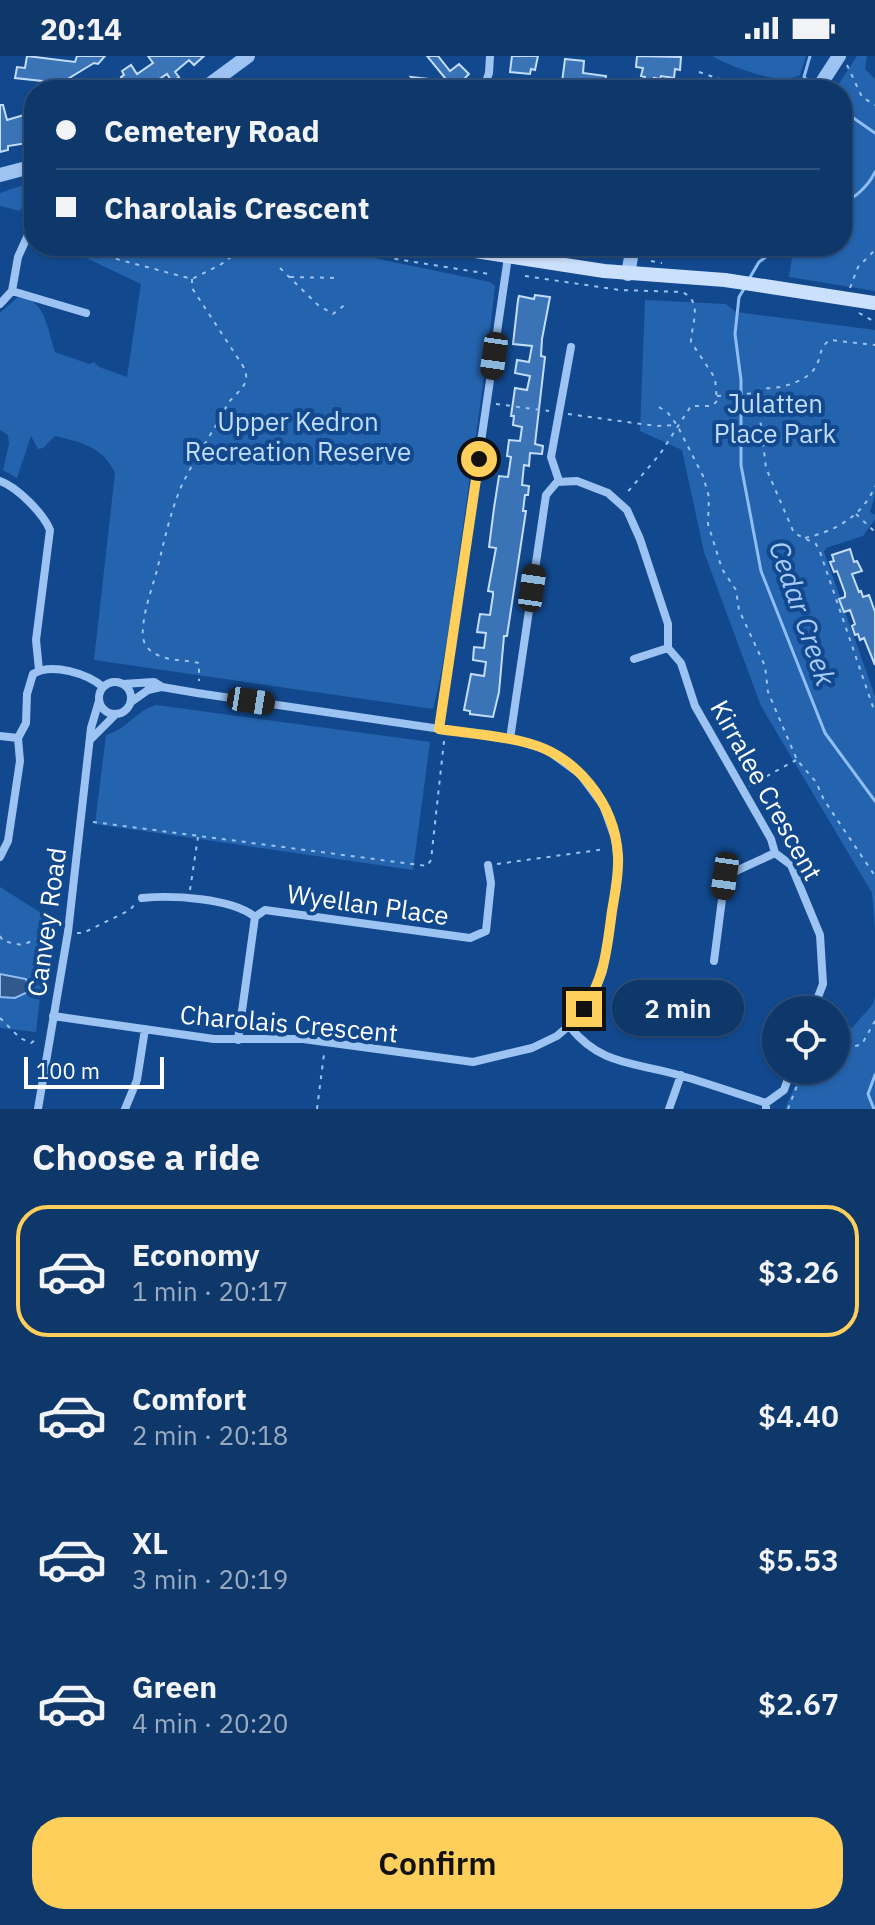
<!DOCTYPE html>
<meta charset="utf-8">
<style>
body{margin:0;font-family:"IBM Plex Sans",sans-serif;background:#1c4272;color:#f1f3f6;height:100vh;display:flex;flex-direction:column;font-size:30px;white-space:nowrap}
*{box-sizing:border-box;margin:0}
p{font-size:26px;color:#9bacc1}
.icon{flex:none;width:44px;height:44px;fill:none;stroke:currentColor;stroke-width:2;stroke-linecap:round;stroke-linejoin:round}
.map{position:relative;height:1053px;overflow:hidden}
.side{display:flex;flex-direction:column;background:#0e376a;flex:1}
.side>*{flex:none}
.guide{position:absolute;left:24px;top:24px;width:828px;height:176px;border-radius:32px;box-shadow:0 2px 6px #0004,0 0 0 2px #2e517e;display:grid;align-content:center;height:176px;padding:0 32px;background:#0e376a}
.controls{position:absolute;left:762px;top:940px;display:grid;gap:16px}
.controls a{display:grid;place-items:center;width:88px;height:88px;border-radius:50%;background:#0e376a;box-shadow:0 2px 6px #0004,0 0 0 2px #2e517e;font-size:40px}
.scale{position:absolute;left:24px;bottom:20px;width:140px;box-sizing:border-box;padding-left:8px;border:4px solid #fff;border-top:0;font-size:22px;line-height:28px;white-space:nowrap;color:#fff;-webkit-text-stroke:6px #12498e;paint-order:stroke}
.end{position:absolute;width:36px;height:36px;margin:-18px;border:10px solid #ffcf5c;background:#111;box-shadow:0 0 0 4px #111}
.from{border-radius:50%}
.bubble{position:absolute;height:56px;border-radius:28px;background:#0e376a;box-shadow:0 2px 6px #0004,0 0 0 2px #2e517e;font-size:26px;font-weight:600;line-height:56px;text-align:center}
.car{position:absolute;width:24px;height:48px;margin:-24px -12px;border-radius:10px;box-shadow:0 0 6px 2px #0007;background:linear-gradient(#222 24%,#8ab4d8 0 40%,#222 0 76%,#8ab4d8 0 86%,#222 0)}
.guide b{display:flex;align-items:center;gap:28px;height:76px;font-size:30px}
.guide b+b{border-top:2px solid #2e517e}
.guide i{width:20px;height:20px;background:#f1f3f6}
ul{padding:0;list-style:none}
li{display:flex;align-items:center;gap:24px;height:132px;margin:0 16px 12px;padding:0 16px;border:4px solid transparent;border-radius:32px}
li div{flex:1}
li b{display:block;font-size:30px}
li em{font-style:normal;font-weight:600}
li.active{border-color:#ffcf5c}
li>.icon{width:72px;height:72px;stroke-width:1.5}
h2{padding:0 32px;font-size:36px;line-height:96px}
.action{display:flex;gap:16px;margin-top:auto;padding:16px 32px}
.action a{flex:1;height:92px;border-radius:32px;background:#ffcf5c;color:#111;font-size:32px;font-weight:600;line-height:92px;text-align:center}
.status{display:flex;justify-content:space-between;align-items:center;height:56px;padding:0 40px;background:#0e376a;direction:ltr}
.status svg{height:22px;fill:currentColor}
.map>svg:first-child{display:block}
</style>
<div class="status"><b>20:14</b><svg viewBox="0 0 49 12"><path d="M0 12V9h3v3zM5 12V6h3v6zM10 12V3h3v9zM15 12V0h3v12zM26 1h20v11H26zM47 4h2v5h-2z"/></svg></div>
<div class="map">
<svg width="875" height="1053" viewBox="0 0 875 1053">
<rect width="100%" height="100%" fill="#12498e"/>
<path fill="#2463ad" d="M712 0H806L800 19C779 30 732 11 712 0Z
M857 0H867L865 13 875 23V235L789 221 794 190H842V34H835Z
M21 130H29L32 137 20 155 0 150V137Z
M61 190H111C128 204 175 202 193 190H336L345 196 490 226 495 230C486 315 473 399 461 484 453 540 447 598 433 653L94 604 115 417C103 391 81 386 55 380L43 392 38 393 31 380 17 422 3 414 9 388 8 379 0 374V257L18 241C45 241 48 275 55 296L89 308 94 306 99 311 127 321 141 228Z
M645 244 726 248 736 256 875 274V439L870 456 875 459V463L863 480 826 492 824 496 875 640V872L872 837 761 650 704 496 682 394 640 375Z
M156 649 430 686 413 814 95 768 106 679C128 673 135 655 156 649Z
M0 831 49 862 36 976 0 972Z
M875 940V1053H785L802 1014H836V962L852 972 873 948Z"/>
<path fill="#31598c" stroke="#8ebef5" stroke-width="2" d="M0 918 26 923 30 935 15 942 0 941Z"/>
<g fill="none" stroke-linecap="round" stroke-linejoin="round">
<path stroke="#8ebef5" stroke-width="3" d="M810 0 804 21 814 31
M842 54 875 77
M842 149C856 140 868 131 875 116
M749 223 759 206 781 190
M744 233 739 241 735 278 741 324V409L761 515 825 677 875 745
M874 1053 868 1038 875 1019"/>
</g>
<path fill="#3b73b7" stroke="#c3ddfc" stroke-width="2" d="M27 0 75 6 77 0H105L98 8 94 7 61 27 15 22 17 11 25 12Z
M148 0H204L194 9 189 4 175 16 179 21 172 26 167 18 143 34H129L121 21 124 19 122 15 131 9 137 18 153 7Z
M427 0H438L450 15 459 8 469 18 454 33Z
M512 0H538L535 14 531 13 530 18 510 16Z
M637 0 681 1 680 14 675 13 674 22 661 20 660 23 654 22V26L645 25V21L641 20 643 12 636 11Z
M565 3 584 5 583 17 606 20 605 27 589 25 587 34H561Z
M411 21 437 24 436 34H402L404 26 418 29Z
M0 49H3L7 64 34 56V86L8 90V94L0 96Z
M535 239 550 241 542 283 541 300 545 301 535 388 543 390 542 398 530 397 529 410 524 409 522 429 529 430 528 439H525L523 455H526L507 580H504L499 636 493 661 470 658V655L464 654 471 618 484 620 486 606 473 604 474 591 484 592 486 577 477 576 480 558 490 559 493 539V536L488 535 496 492 489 491 494 452 499 420 508 421 511 401 507 400 509 384 520 385 522 371 513 369 514 360H511L515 332 527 334 530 320 515 317 517 304 529 306 532 290 513 288 518 244 519 240 534 243Z
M850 493 854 506 857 505 862 515 852 518 859 536 861 535 863 541 869 539 875 556V609L864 582 860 584 858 578 855 579 852 570 855 568 850 554 844 556 839 543 845 541V537L837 515 834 516 830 506 834 505 832 499Z"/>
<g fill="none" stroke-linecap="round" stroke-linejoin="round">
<path stroke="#9cc3f1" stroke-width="2" stroke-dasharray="4 6" stroke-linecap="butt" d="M847 9 862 41 875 49
M699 16 752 34
M711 23V34
M654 31 656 34
M89 190 109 201 192 223 220 209 246 190
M346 190 396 203 489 218
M544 190 610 200
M651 205 662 207
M280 212 318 249 333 258 347 247
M525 220 620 234 682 236C704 246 691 269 691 286L715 322 717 345 712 350H691L660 398 625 439
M290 221 340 222
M192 223V232L243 310C254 331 234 335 226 351 212 378 194 403 181 431 170 457 164 486 157 514 152 533 144 553 143 573 142 579 143 586 147 591 159 606 182 603 199 607V625
M850 232 858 211 875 194
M859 257 875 266
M758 336 762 332C778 334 806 326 815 312 822 301 818 292 830 284L875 289
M717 340 757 337 766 412 794 477 816 488 820 496 875 657
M496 348 549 355
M659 351 668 357 677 369 703 420 709 441 708 468 722 513 736 534 739 554 765 610 768 636 797 704 816 726 824 744 875 820
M568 358 656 370 676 369
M856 458 875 476
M805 482C835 475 863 460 875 430
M749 730 796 704
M93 766 427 810 431 804 444 685
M497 808 606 793
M190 834 198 781
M77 877H83L130 854 135 848
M0 880 3 885 22 889 55 876
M0 962 20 982 31 987 38 982
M836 996 862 988 875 965
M317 1053 324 998
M788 1053 803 1014"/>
<path stroke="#9cc3f1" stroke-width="8" d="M483 34 489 17 490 0
M12 235 86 257
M0 248 12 235 18 201 34 166
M0 425C17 431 43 457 50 474L36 584 39 614
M559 425 551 401 571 291
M634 603 668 592
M99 642a16 16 0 1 1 32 0a16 16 0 1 1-32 0Z
M131 646 148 634 161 631
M439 673 508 201
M0 680 18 682
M91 683 116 658
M510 683 546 439 557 426 577 425 608 437 627 454 640 483 668 568V592L681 607 695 650 771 783 775 797 791 809 820 879 823 928 813 954
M0 801 8 785 20 705 18 682 26 667 27 638 33 618C52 606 88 618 103 631
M142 842C172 839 232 842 255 861
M714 905 725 820 775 797
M53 960 214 983H303L473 1006 532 992 557 980 578 962 593 940 603 915 618 814 616 785 603 749 580 718 547 694 515 684 197 637 162 631 154 626 123 628
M570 971C602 1011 637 1006 682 1020 710 1028 738 1038 766 1047
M238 984 255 861 265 854 470 882 486 875 491 827 488 809
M38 1053 68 876 91 672 99 645
M125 1053 137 1024 145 973
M669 1053 681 1019
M766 1053V1047L784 1034 791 1014"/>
<path stroke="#9cc3f1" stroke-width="14" d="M202 34 248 0
M817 34 839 0
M0 119 34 110
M628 218 633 190"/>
<path stroke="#cbe0fc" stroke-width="14" d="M208 30 210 34
M442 190 604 215 725 224 875 247"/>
</g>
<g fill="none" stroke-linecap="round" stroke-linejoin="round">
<path stroke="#ffcf5c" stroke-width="10" d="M479 403 439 673C467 677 496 679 524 686 576 698 615 747 618 800 619 819 615 837 612 855 607 892 605 921 584 953"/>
</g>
<g text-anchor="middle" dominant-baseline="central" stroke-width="8" stroke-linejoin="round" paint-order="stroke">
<g font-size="26" fill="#c3ddfc" stroke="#12498e">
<text x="775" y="347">Julatten<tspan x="775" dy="30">Place Park</tspan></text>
<text x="298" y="365">Upper Kedron<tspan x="298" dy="30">Recreation Reserve</tspan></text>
</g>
<g font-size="26" fill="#fff" stroke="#12498e">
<text transform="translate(767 734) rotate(61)">Kirralee Crescent</text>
<text transform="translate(368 848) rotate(8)">Wyellan Place</text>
<text transform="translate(46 866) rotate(-82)">Canvey Road</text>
<text transform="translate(289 967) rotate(5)">Charolais Crescent</text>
</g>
<g font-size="28" font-style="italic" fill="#a8cdf9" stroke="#12498e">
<text transform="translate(803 557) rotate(71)">Cedar Creek</text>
</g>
</g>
</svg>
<div class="controls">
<a><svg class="icon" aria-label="locate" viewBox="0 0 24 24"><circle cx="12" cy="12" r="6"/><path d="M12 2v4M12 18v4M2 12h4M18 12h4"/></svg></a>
</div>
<div class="scale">100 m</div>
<i class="end from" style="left:479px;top:403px"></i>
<i class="end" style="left:584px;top:953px"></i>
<div class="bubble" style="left:612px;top:924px;width:132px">2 min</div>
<i class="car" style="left:494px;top:300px;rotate:188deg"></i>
<i class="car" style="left:532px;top:532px;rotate:8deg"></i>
<i class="car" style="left:251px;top:645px;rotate:99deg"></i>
<i class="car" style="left:725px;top:820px;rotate:188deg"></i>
<div class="guide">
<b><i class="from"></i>Cemetery Road</b>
<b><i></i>Charolais Crescent</b>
</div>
</div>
<section class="side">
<h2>Choose a ride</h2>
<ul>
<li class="active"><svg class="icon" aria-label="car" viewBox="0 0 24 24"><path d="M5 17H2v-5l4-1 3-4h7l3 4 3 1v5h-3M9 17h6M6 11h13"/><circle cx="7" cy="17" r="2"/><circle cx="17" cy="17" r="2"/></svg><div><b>Economy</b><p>1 min · 20:17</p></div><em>$3.26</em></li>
<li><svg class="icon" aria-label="car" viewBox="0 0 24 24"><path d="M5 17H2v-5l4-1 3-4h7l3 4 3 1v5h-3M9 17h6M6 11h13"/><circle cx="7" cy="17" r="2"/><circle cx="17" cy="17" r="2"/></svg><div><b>Comfort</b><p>2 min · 20:18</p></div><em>$4.40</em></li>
<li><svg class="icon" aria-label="car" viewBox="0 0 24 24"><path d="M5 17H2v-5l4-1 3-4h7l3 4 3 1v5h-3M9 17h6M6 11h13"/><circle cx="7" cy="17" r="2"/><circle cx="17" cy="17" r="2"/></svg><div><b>XL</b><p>3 min · 20:19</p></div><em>$5.53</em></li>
<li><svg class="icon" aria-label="car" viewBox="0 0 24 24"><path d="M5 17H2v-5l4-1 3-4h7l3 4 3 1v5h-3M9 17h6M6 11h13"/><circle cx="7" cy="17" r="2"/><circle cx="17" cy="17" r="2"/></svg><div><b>Green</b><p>4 min · 20:20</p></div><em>$2.67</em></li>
</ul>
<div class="action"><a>Confirm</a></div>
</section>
